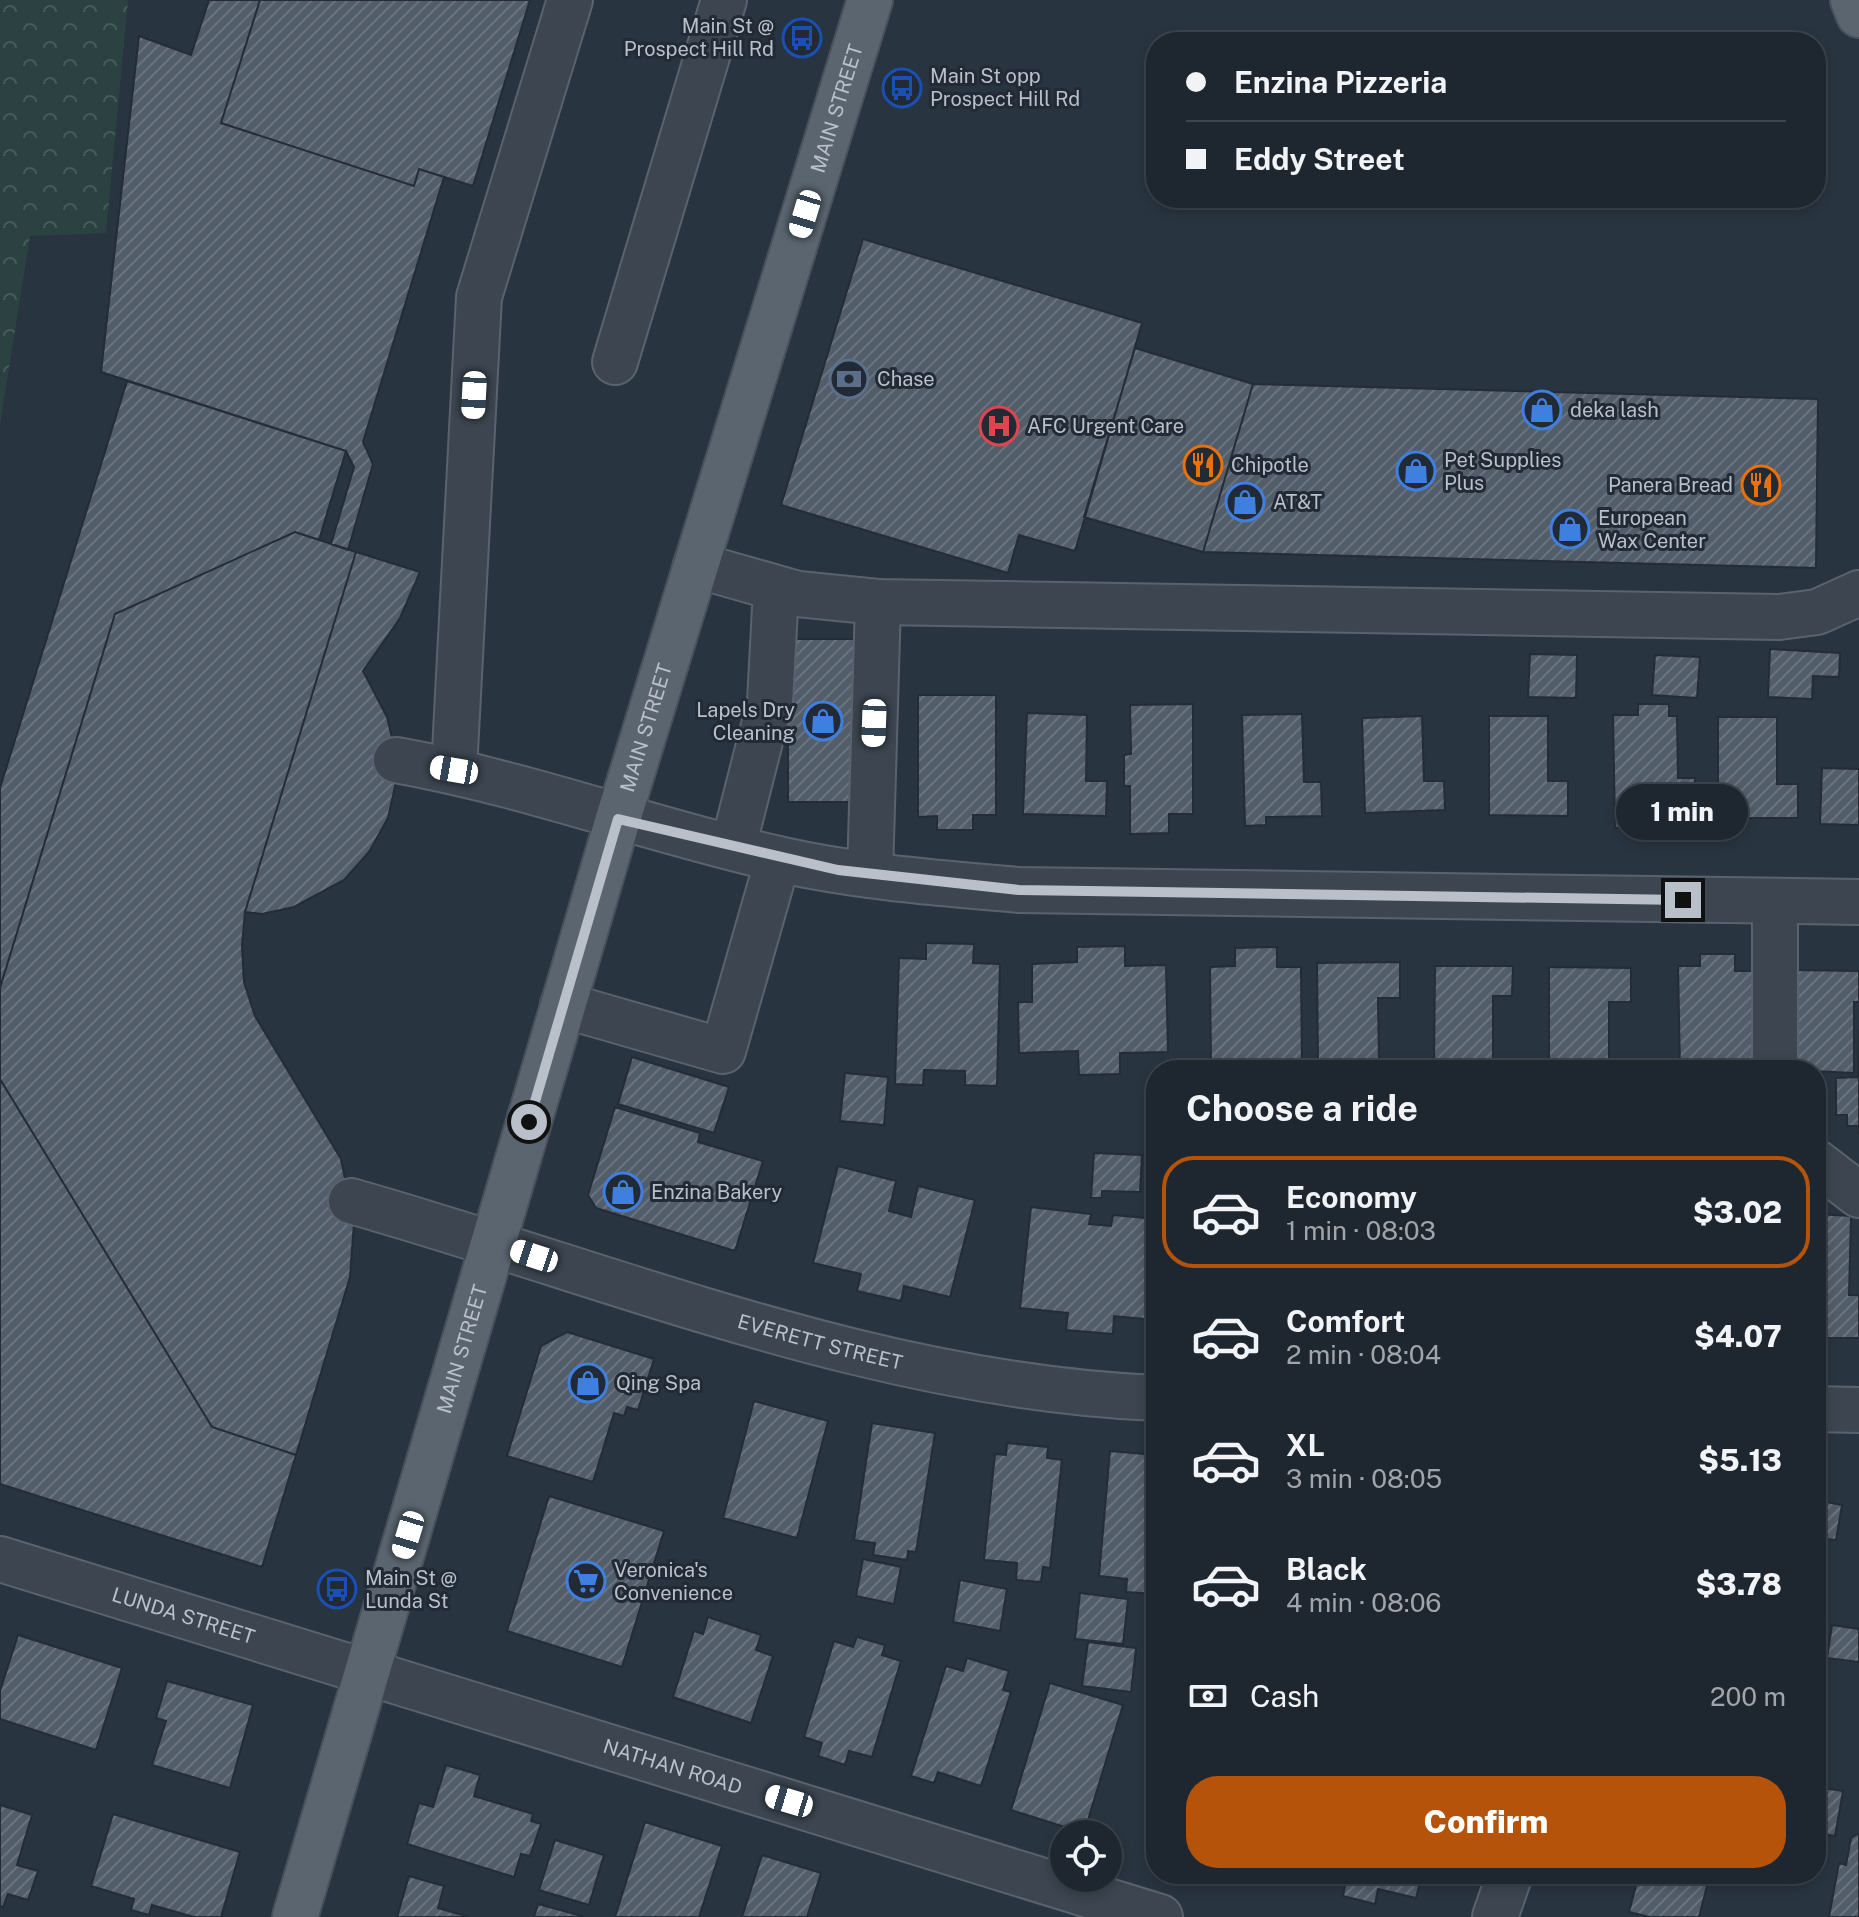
<!DOCTYPE html>
<meta charset="utf-8">
<style>
body{margin:0;font-family:"Public Sans",sans-serif;background:#262f38;color:#f1f3f6;height:100vh;display:flex;flex-direction:column;font-size:30px;white-space:nowrap}
*{box-sizing:border-box;margin:0}
p{font-size:26px;color:#a1a5ab}
.icon{flex:none;width:44px;height:44px;fill:none;stroke:currentColor;stroke-width:2;stroke-linecap:round;stroke-linejoin:round}
.map{position:relative;flex:1;overflow:hidden}
.sheet{position:absolute;left:1146px;top:1060px;width:680px;height:824px;display:flex;flex-direction:column;background:#1e2730;border-radius:32px;box-shadow:0 4px 12px #0003,0 0 0 2px #3c444c}
.sheet>*{flex:none}
.banner{position:absolute;left:1146px;top:32px;width:680px;height:176px;border-radius:32px;box-shadow:0 4px 12px #0003,0 0 0 2px #3c444c;display:grid;align-content:center;height:176px;padding:0 40px;background:#1e2730}
.buttons{position:absolute;left:1050px;top:1820px;display:grid;gap:16px}
.buttons a{display:grid;place-items:center;width:72px;height:72px;border-radius:50%;background:#1e2730;box-shadow:0 4px 12px #0003,0 0 0 2px #3c444c;font-size:40px}
.end{position:absolute;width:36px;height:36px;margin:-18px;border:10px solid #b9c0ca;background:#111;box-shadow:0 0 0 4px #111}
.from{border-radius:50%}
.bubble{position:absolute;height:56px;border-radius:28px;background:#1e2730;box-shadow:0 4px 12px #0003,0 0 0 2px #3c444c;font-size:26px;font-weight:800;line-height:56px;text-align:center}
.car{position:absolute;width:24px;height:48px;margin:-24px -12px;border-radius:10px;box-shadow:0 0 6px 2px #0007;background:linear-gradient(#fff 24%,#345 0 40%,#fff 0 76%,#345 0 86%,#fff 0)}
.banner b{display:flex;align-items:center;gap:28px;height:76px;font-size:30px}
.banner b+b{border-top:2px solid #3c444c}
.banner i{width:20px;height:20px;background:#f1f3f6}
ul{padding:0;list-style:none}
li{display:flex;align-items:center;gap:24px;height:112px;margin:0 16px 12px;padding:0 24px;border:4px solid transparent;border-radius:32px}
li div{flex:1}
li b{display:block;font-size:30px}
li em{font-style:normal;font-weight:800}
li.selected{border-color:#b45309}
li>.icon{width:72px;height:72px;stroke-width:1.5}
h2{padding:0 40px;font-size:36px;line-height:96px}
.pay{display:flex;align-items:center;gap:20px;height:88px;padding:0 40px;font-size:30px}
.pay p{margin-inline-start:auto}
.primary-button{display:flex;gap:16px;margin-top:auto;padding:16px 40px}
.primary-button a{flex:1;height:92px;border-radius:32px;background:#b45309;color:#fff;font-size:32px;font-weight:800;line-height:92px;text-align:center}
.map>svg:first-child{display:block}
</style>
<div class="map">
<svg width="1859" height="1917" viewBox="0 0 1859 1917">
<defs>
<pattern id="park-crowns" width="20" height="18" patternUnits="userSpaceOnUse" patternTransform="scale(2)"><rect width="20" height="18" fill="#2b4142"/><path d="M2 6a3 3 0 1 1 6 0M12 15a3 3 0 1 1 6 0" fill="none" stroke="#485b5c"/></pattern>
<pattern id="building-hatch" width="6" height="6" patternUnits="userSpaceOnUse" patternTransform="scale(2)"><rect width="6" height="6" fill="#525d6a"/><path d="M-1 1l2-2M0 6l6-6M5 7l2-2" fill="none" stroke="#69727e"/></pattern>
</defs>
<rect width="100%" height="100%" fill="#283440"/>
<path fill="url(#park-crowns)" d="M0 0H128L106 233 30 236 0 425Z"/>
<path fill="url(#building-hatch)" stroke="#232c37" stroke-width="2" d="M209 0H260L221 123 414 186 419 169 444 177 363 442 373 464 348 550 331 544 354 467 346 451 101 372 139 36 191 55Z
M260 0H530L473 186 419 169 414 186 221 123Z
M863 239 1142 323 1075 551 1019 535 1008 573 781 505Z
M1135 348 1253 384 1203 552 1084 517Z
M127 381 346 451 319 540 295 532 115 614 0 988V788Z
M1253 384 1818 399 1816 568 1203 552Z
M295 532 356 552 245 912 242 946 244 982 255 1016 341 1159 354 1223 350 1277 296 1455 212 1427 0 1079V988L115 614Z
M356 552 420 572 400 618 363 671 387 717 395 750 396 782 388 818 369 852 344 880 294 907 262 914 245 912Z
M788 639H858V802H788Z
M1770 649 1840 653 1839 677 1813 676 1812 699 1768 697Z
M1530 654 1577 655 1576 698 1528 697Z
M1655 655 1700 657 1697 698 1652 695Z
M918 695H996V815H973V830H937V816L918 817Z
M1193 704V814H1169V833L1130 834V786H1124V755L1131 754 1130 705Z
M1638 704H1669V716H1677L1678 778H1695L1696 815 1645 816V828H1615L1613 715H1638Z
M1027 713 1087 715 1086 781H1107L1106 816 1023 814Z
M1302 714 1304 782H1321L1322 816 1266 817V825L1245 826 1242 715Z
M1422 716 1424 781H1444L1445 810 1365 813 1362 718Z
M1489 716H1548V781H1568V816L1489 815Z
M1718 717H1777V784H1798V818H1718Z
M1822 768 1859 769V825L1820 824Z
M926 943 974 944 973 963 1000 964 997 1086 965 1085V1071L924 1070 923 1085 895 1084 899 958 926 959Z
M1125 946V966L1166 965 1168 1052 1120 1053V1074L1079 1075 1078 1051 1019 1053 1018 1002H1032V964L1077 962V947Z
M1277 947V967H1301L1302 1070H1211L1210 967 1235 966V948Z
M1700 954H1735V971H1757V1070H1680L1678 966H1700Z
M1400 962V998H1378L1379 1062 1372 1063V1070L1318 1065 1317 963Z
M1435 966H1513L1512 996H1493V1064H1486V1070H1459V1063H1434Z
M1549 967 1631 968V1002H1609V1069H1549Z
M1792 970 1859 971V1002H1854V1073L1791 1070Z
M1859 1029V1134V1126H1847V1115H1836V1078L1858 1077Z
M632 1057 729 1087 714 1133 618 1104Z
M845 1073 888 1077 884 1125 840 1121Z
M0 1079 212 1427 296 1455 262 1567 0 1484Z
M615 1107 700 1133 698 1142 763 1161 735 1251 596 1208 588 1195Z
M1094 1153 1142 1155 1140 1192 1102 1191V1198H1091Z
M838 1166 896 1181 889 1211 911 1217 918 1186 975 1200 950 1297 904 1286 901 1301 857 1291 861 1274 813 1263Z
M1031 1207 1091 1214 1089 1224 1111 1226 1113 1215 1156 1219V1320L1114 1316 1113 1334 1066 1330 1068 1313 1020 1308Z
M1816 1214 1851 1216 1849 1295H1859V1338H1816Z
M567 1332 654 1359 638 1410 627 1407 624 1416 614 1413 593 1482 507 1456 541 1346Z
M754 1401 828 1421 797 1538 723 1518Z
M872 1423 935 1433 916 1552 908 1551 907 1560 873 1555 875 1543 854 1540Z
M1007 1443 1048 1447 1047 1458 1062 1460 1050 1568 1043 1567 1041 1582 1016 1580 1017 1563 984 1560 995 1454 1006 1455Z
M1110 1451 1156 1455V1594L1126 1592 1127 1579 1099 1576Z
M549 1496 664 1531 622 1667 507 1631Z
M1816 1500 1842 1505 1836 1540 1819 1538 1816 1554Z
M863 1559 901 1567 894 1604 856 1596Z
M960 1580 1007 1589 1000 1631 953 1622Z
M1080 1593 1128 1599 1123 1644 1075 1639Z
M708 1617 761 1635 756 1650 773 1656 751 1723 673 1697 694 1631 703 1634Z
M1832 1625 1859 1629V1662L1827 1658Z
M18 1635 122 1668 96 1750 0 1719V1691Z
M857 1637 885 1645 882 1655 901 1661 872 1757 849 1751 845 1765 818 1756 822 1743 804 1737 834 1641 853 1647Z
M1088 1642 1136 1648 1131 1692 1082 1686Z
M967 1658 1009 1671 1003 1690 1011 1692 981 1786 938 1772 934 1783 911 1776 946 1666 963 1671Z
M167 1681 253 1705 230 1788 152 1765 166 1721 156 1718Z
M1050 1683 1123 1705 1084 1833 1011 1810Z
M446 1765 480 1775 474 1796 533 1814 531 1821 541 1824 530 1856 521 1854 514 1877 407 1844 419 1803 433 1807Z
M1816 1787 1843 1791 1835 1836 1816 1833Z
M0 1805 32 1815 17 1865 38 1871 28 1900 8 1894 3 1907 0 1906Z
M113 1814 240 1852 221 1917H194L152 1905 149 1915 131 1910 134 1899 91 1886Z
M645 1822 722 1846 699 1917H615Z
M1859 1833V1917H1829L1839 1863 1846 1865 1851 1838Z
M555 1840 604 1855 589 1905 539 1890Z
M762 1855 821 1873 807 1917H742Z
M1317 1874H1422L1416 1898 1378 1889 1375 1904 1343 1896 1346 1881Z
M1639 1874H1710L1699 1917H1650L1629 1912Z
M409 1876 444 1886 438 1908 469 1917H397Z
M538 1904 582 1916V1917H534Z"/>
<g fill="none" stroke-linecap="round" stroke-linejoin="round">
<g stroke="#5a636d" stroke-width="48">
<g id="minor">
<path d="M615 362 724 0"/>
<path d="M696 565 798 594 878 602 1779 617 1817 612 1859 593"/>
<path d="M396 760C525 783 650 830 778 859 857 877 939 883 1019 890L1859 902"/>
<path d="M454 770 479 297 570 0"/>
<path d="M733 847 770 702 776 589"/>
<path d="M870 875 878 602"/>
<path d="M1775 901V1070"/>
<path d="M563 1005 723 1051 778 859"/>
<path d="M1816 1162 1859 1195"/>
<path id="s1" d="M351 1201C618 1277 876 1386 1156 1398"/>
<path d="M1816 1409 1859 1410"/>
<path id="s2" d="M0 1559 1160 1917"/>
<path d="M1495 1917 1510 1874"/>
</g>
</g>
<g stroke="#49515c" stroke-width="48">
<g id="major">
<path d="M1853 0 1859 15"/>
<path id="s3" d="M295 1917 618 819 870 0"/>
</g>
</g>
<use href="#minor" stroke="#3c4550" stroke-width="44"/>
<use href="#major" stroke="#5a656f" stroke-width="44"/>
</g>
<g fill="none" stroke-linecap="round" stroke-linejoin="round">
<path stroke="#b9c0ca" stroke-width="10" d="M529 1122 618 819 838 870 1019 890 1683 900"/>
</g>
<defs>
<g id="bus-ring" transform="scale(2)"><circle r="9.5" fill="#212a35" stroke="#1a4fb4" stroke-width="1.5"/><path d="M-5-6H5V4H4V6H2V4H-2V6H-4V4H-5ZM-3.5-4V0h7V-4ZM-3.5 1.2v1.5H-2V1.2ZM2 1.2v1.5H3.5V1.2Z" fill="#1a4fb4"/></g>
<g id="bank-ring" transform="scale(2)"><circle r="9.5" fill="#212a35" stroke="#5c6f8a" stroke-width="1.5"/><path d="M-6-4H6V4H-6ZM0-2.3a2.3 2.3 0 1 0 0 4.6a2.3 2.3 0 1 0 0-4.6Z" fill="#5c6f8a"/></g>
<g id="shop-ring" transform="scale(2)"><circle r="9.5" fill="#212a35" stroke="#3f7fe0" stroke-width="1.5"/><path d="M-5-2.5h2.3a2.7 3.5 0 0 1 5.4 0H5L5.5 6h-11ZM-1.5-2.5h3a1.5 2.3 0 0 0-3 0Z" fill="#3f7fe0"/></g>
<g id="hospital-ring" transform="scale(2)"><circle r="9.5" fill="#212a35" stroke="#e0444e" stroke-width="1.5"/><path d="M-5-5h3v3.5h4V-5h3V5h-3V1.5h-4V5h-3Z" fill="#e0444e"/></g>
<g id="restaurant-ring" transform="scale(2)"><circle r="9.5" fill="#212a35" stroke="#e8710a" stroke-width="1.5"/><path d="M-5-6h1v4h1v-4h1v4h1v-4h1v5L-1.5 .5V6h-2V.5L-5-1ZM5-6V6H3V1.5H1.5Q1.5-4 5-6Z" fill="#e8710a"/></g>
<g id="supermarket-ring" transform="scale(2)"><circle r="9.5" fill="#212a35" stroke="#3f7fe0" stroke-width="1.5"/><path d="M-6-5.5h2.5l.6 2H6L4.5 2H-2.5L-4.4-4H-6ZM-1.5 3.2a1.3 1.3 0 1 0 .1 0ZM3 3.2a1.3 1.3 0 1 0 .1 0Z" fill="#3f7fe0"/></g>
</defs>
<g fill-rule="evenodd">
<use href="#bus-ring" x="802" y="38"/>
<use href="#bus-ring" x="902" y="88"/>
<use href="#bank-ring" x="849" y="379"/>
<use href="#shop-ring" x="1542" y="410"/>
<use href="#hospital-ring" x="999" y="426"/>
<use href="#restaurant-ring" x="1203" y="465"/>
<use href="#shop-ring" x="1416" y="471"/>
<use href="#restaurant-ring" x="1761" y="485"/>
<use href="#shop-ring" x="1245" y="502"/>
<use href="#shop-ring" x="1570" y="529"/>
<use href="#shop-ring" x="823" y="721"/>
<use href="#shop-ring" x="623" y="1192"/>
<use href="#shop-ring" x="588" y="1383"/>
<use href="#supermarket-ring" x="586" y="1581"/>
<use href="#bus-ring" x="337" y="1589"/>
</g>
<g text-anchor="middle" dominant-baseline="central" stroke-width="6" stroke-linejoin="round" paint-order="stroke">
<g font-size="20" fill="#b9c0ca" stroke="#212a35" text-anchor="start">
<text x="774" y="26" text-anchor="end">Main St @<tspan x="774" dy="23">Prospect Hill Rd</tspan></text>
<text x="930" y="76">Main St opp<tspan x="930" dy="23">Prospect Hill Rd</tspan></text>
<text x="877" y="379">Chase</text>
<text x="1570" y="410">deka lash</text>
<text x="1027" y="426">AFC Urgent Care</text>
<text x="1444" y="460">Pet Supplies<tspan x="1444" dy="23">Plus</tspan></text>
<text x="1231" y="465">Chipotle</text>
<text x="1733" y="485" text-anchor="end">Panera Bread</text>
<text x="1273" y="502">AT&amp;T</text>
<text x="1598" y="518">European<tspan x="1598" dy="23">Wax Center</tspan></text>
<text x="795" y="710" text-anchor="end">Lapels Dry<tspan x="795" dy="23">Cleaning</tspan></text>
<text x="651" y="1192">Enzina Bakery</text>
<text x="616" y="1383">Qing Spa</text>
<text x="614" y="1570">Veronica's<tspan x="614" dy="23">Convenience</tspan></text>
<text x="365" y="1578">Main St @<tspan x="365" dy="23">Lunda St</tspan></text>
</g>
<g font-size="20" fill="#b9c0ca" stroke="#212a35">
<text stroke="none"><textPath href="#s3" startOffset="1888">MAIN STREET</textPath></text>
<text stroke="none"><textPath href="#s3" startOffset="1240">MAIN STREET</textPath></text>
<text stroke="none"><textPath href="#s1" startOffset="490">EVERETT STREET</textPath></text>
<text stroke="none"><textPath href="#s3" startOffset="592">MAIN STREET</textPath></text>
<text stroke="none"><textPath href="#s2" startOffset="192">LUNDA STREET</textPath></text>
<text stroke="none"><textPath href="#s2" startOffset="704">NATHAN ROAD</textPath></text>
</g>
</g>
</svg>
<div class="buttons">
<a><svg class="icon" aria-label="locate" viewBox="0 0 24 24"><circle cx="12" cy="12" r="6"/><path d="M12 2v4M12 18v4M2 12h4M18 12h4"/></svg></a>
</div>
<i class="end from" style="left:529px;top:1122px"></i>
<i class="end" style="left:1683px;top:900px"></i>
<div class="bubble" style="left:1616px;top:784px;width:132px">1 min</div>
<i class="car" style="left:805px;top:214px;rotate:197deg"></i>
<i class="car" style="left:474px;top:395px;rotate:183deg"></i>
<i class="car" style="left:874px;top:723px;rotate:182deg"></i>
<i class="car" style="left:454px;top:770px;rotate:280deg"></i>
<i class="car" style="left:534px;top:1256px;rotate:288deg"></i>
<i class="car" style="left:408px;top:1535px;rotate:197deg"></i>
<i class="car" style="left:789px;top:1801px;rotate:287deg"></i>
<div class="banner">
<b><i class="from"></i>Enzina Pizzeria</b>
<b><i></i>Eddy Street</b>
</div>
<section class="sheet">
<h2>Choose a ride</h2>
<ul>
<li class="selected"><svg class="icon" aria-label="car" viewBox="0 0 24 24"><path d="M5 17H2v-5l4-1 3-4h7l3 4 3 1v5h-3M9 17h6M6 11h13"/><circle cx="7" cy="17" r="2"/><circle cx="17" cy="17" r="2"/></svg><div><b>Economy</b><p>1 min · 08:03</p></div><em>$3.02</em></li>
<li><svg class="icon" aria-label="car" viewBox="0 0 24 24"><path d="M5 17H2v-5l4-1 3-4h7l3 4 3 1v5h-3M9 17h6M6 11h13"/><circle cx="7" cy="17" r="2"/><circle cx="17" cy="17" r="2"/></svg><div><b>Comfort</b><p>2 min · 08:04</p></div><em>$4.07</em></li>
<li><svg class="icon" aria-label="car" viewBox="0 0 24 24"><path d="M5 17H2v-5l4-1 3-4h7l3 4 3 1v5h-3M9 17h6M6 11h13"/><circle cx="7" cy="17" r="2"/><circle cx="17" cy="17" r="2"/></svg><div><b>XL</b><p>3 min · 08:05</p></div><em>$5.13</em></li>
<li><svg class="icon" aria-label="car" viewBox="0 0 24 24"><path d="M5 17H2v-5l4-1 3-4h7l3 4 3 1v5h-3M9 17h6M6 11h13"/><circle cx="7" cy="17" r="2"/><circle cx="17" cy="17" r="2"/></svg><div><b>Black</b><p>4 min · 08:06</p></div><em>$3.78</em></li>
</ul>
<div class="pay"><svg class="icon" aria-label="cash" viewBox="0 0 24 24"><path d="M3 7h18v10H3z"/><circle cx="12" cy="12" r="2"/></svg>Cash<p>200 m</p></div>
<div class="primary-button"><a>Confirm</a></div>
</section>
</div>
